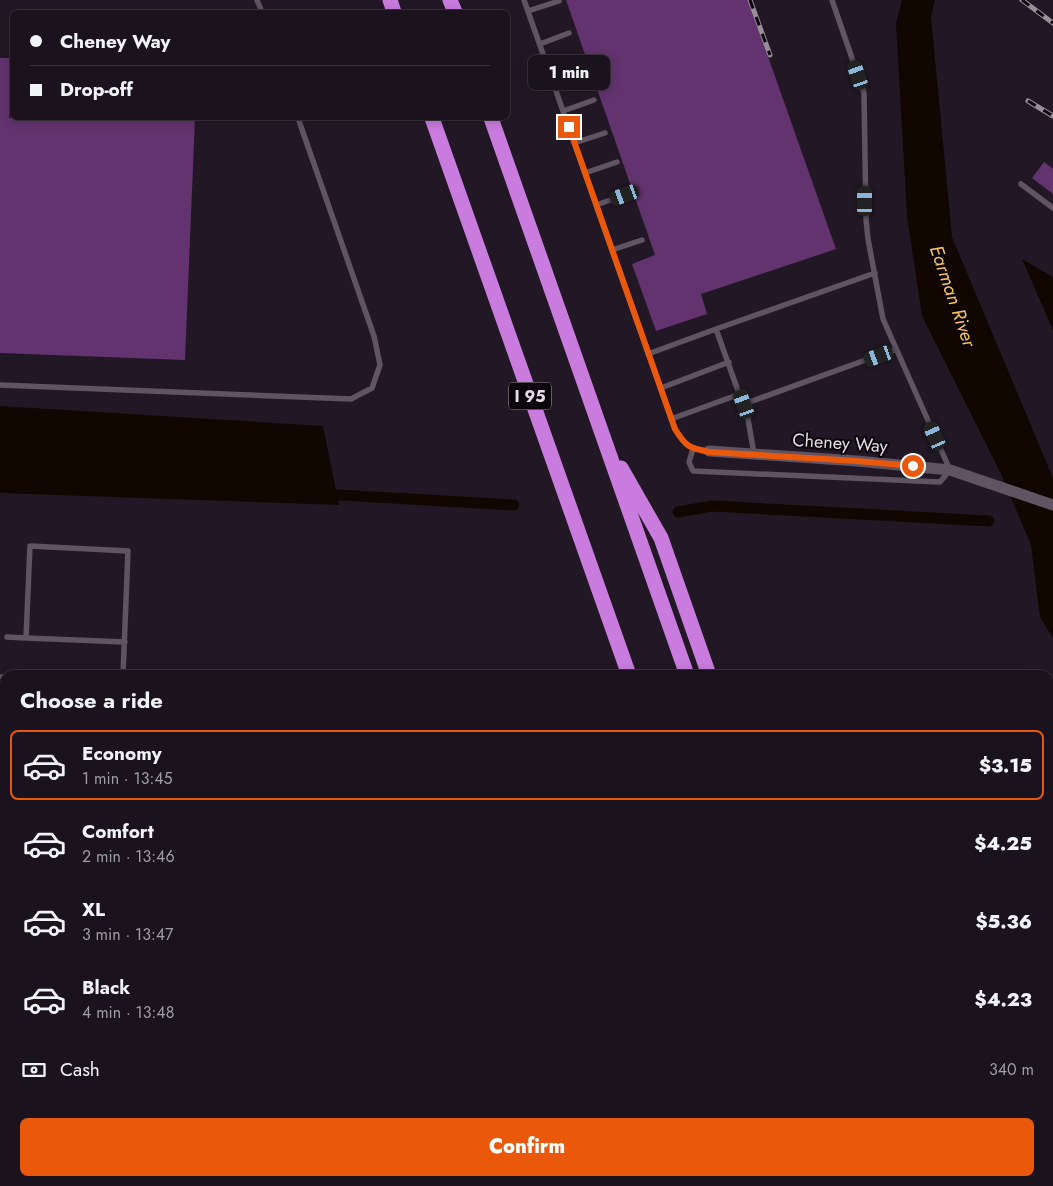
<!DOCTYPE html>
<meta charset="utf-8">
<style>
body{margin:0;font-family:Jost,sans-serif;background:#231b25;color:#f1f3f6;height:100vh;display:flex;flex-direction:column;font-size:19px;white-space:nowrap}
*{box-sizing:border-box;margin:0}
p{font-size:16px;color:#9f9ea3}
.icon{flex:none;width:28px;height:28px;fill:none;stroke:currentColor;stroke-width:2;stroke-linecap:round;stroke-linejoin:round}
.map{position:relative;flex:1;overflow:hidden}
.side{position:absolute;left:0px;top:670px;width:1054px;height:516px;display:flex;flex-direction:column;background:#1a121c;border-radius:15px 15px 0 0;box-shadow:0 2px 12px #0003,0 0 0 1px #38323b}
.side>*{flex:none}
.top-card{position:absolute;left:10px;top:10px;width:500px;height:110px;border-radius:8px;box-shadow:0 2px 12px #0003,0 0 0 1px #38323b;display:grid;align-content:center;height:110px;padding:0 20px;background:#1a121c}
.end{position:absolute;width:22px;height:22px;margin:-11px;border:6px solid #ea580c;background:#fff;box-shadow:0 0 0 2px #fff}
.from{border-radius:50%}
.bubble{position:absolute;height:35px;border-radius:8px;background:#1a121c;box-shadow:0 2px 12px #0003,0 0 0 1px #38323b;font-size:16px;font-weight:800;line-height:35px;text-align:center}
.car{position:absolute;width:15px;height:30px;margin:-15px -8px;border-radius:6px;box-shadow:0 0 4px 1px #0007;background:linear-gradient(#222 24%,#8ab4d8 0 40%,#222 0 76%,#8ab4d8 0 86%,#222 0)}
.top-card b{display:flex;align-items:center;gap:18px;height:48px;font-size:19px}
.top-card b+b{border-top:1px solid #38323b}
.top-card i{width:12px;height:12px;background:#f1f3f6}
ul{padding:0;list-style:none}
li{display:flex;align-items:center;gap:15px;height:70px;margin:0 10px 8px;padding:0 10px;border:2px solid transparent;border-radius:8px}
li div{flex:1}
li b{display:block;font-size:19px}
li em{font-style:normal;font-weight:800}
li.selected{border-color:#ea580c}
li>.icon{width:45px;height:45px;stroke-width:1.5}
h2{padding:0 20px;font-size:22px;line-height:60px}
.pay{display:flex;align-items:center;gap:12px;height:55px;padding:0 20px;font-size:19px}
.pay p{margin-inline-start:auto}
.primary-button{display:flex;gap:10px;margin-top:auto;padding:10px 20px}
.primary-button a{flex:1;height:58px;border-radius:8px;background:#ea580c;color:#fff;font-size:20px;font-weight:800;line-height:58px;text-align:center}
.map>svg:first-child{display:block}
</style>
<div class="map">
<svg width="1053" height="1186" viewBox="0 0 1053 1186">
<rect width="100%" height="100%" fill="#221825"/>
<path fill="#120600" d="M902 0H935L931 17 952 237 1053 478V638L1040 617 1031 545 1001 474 922 316 907 216 896 23Z
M1022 259 1053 277V330Z
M0 406 323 426 339 505 0 493Z
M5 1027V1181H9L0 1186V1028Z
M129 1181H231L233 1186H135Z"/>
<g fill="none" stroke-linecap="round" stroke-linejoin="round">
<path stroke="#120600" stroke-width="11" d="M322 494 514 505
M678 512 713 506 989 521"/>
</g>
<path fill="#62336e" d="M566 0H748L836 249 701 294 707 314 656 331 632 264 655 255Z
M0 58H11L9 118H195L185 360 0 353Z
M1044 162 1053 169V194L1032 178Z"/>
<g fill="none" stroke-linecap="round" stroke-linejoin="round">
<path stroke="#605463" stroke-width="5.5" d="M257 0 262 12
M524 0 675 429C686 446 688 448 709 451
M528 11 559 1
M540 44 569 33
M551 75 580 64
M563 111 594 100
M574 143 605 133
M585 173 617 162
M1021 184 1053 208
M596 205 625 195
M612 250 642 240
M648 354 716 329
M0 385 351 399 372 388 380 365 374 336 298 118
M661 388 729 362
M744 404 896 349
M671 419 740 394
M693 449 689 462 693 471 940 482 950 470 883 319 868 239 866 219 864 93 832 0
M754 454 748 419 716 329 875 273
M7 637 26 638
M123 675 128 551 30 546 26 638 125 642
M0 677H5
M0 701H5
M1049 720 1053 727
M0 811H5
M1049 838 1053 837
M1049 862 1053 861
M0 888 5 887
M0 934H5
M1049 935 1053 933
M1049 1004 1053 1003
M1049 1028 1053 1038
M1049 1062 1053 1061
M1049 1107 1053 1116
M1049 1151 1053 1149
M295 1181 296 1186
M348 1181 350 1186
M688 1181V1186
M960 1181 962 1186
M623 1186 639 1181
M973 1186 983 1181"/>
<path stroke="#605463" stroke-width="11" d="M709 451 857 461 950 470 1053 505
M0 847 5 846
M515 1181 516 1186"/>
<path stroke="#c97cde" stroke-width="15" d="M390 0 394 12
M450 0 455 12
M432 118 629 675
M491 118 687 675
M621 468 661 538 709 675
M765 1181 766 1186
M812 1181 813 1186
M865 1181 867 1186
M906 1181 908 1186"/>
<g stroke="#988f9a" stroke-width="5">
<path id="rail" d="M750 0 770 55
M1022 0 1053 23
M1028 101 1053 116"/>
</g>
<use href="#rail" stroke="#09050a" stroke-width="3" stroke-dasharray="9" stroke-linecap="butt"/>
</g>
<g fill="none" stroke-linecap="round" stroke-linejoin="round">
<path stroke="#ea580c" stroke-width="6" d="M569 127 675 429C686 447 689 448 709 452L857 461 913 466"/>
</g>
<g text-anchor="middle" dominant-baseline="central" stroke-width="4" stroke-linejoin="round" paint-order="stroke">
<rect fill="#09050a" stroke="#a29ca3" stroke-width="1" x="509" y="382.5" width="42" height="27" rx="4"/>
<g font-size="16" font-weight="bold" fill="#e3dce5">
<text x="530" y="396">I 95</text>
</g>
<g font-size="18" fill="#e3dce5" stroke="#09050a">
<text transform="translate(840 443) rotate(4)">Cheney Way</text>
</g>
<g font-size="19" font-style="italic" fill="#fcc359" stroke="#09050a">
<text transform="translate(953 296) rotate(71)">Earman River</text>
</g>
</g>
</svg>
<i class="end from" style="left:913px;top:466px"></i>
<i class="end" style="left:569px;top:127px"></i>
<div class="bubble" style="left:528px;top:55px;width:82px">1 min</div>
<i class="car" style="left:858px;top:75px;rotate:341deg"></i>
<i class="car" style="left:625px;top:195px;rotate:250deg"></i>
<i class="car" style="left:865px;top:201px;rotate:0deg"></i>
<i class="car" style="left:879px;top:356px;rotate:250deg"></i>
<i class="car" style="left:744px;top:404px;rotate:340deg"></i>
<i class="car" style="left:935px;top:436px;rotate:336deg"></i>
<div class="top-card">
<b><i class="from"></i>Cheney Way</b>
<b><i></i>Drop-off</b>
</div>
<section class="side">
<h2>Choose a ride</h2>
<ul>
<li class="selected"><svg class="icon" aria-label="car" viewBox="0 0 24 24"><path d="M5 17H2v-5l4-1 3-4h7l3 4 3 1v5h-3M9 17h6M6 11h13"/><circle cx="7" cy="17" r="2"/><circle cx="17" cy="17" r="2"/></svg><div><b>Economy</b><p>1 min · 13:45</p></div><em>$3.15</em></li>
<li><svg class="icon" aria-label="car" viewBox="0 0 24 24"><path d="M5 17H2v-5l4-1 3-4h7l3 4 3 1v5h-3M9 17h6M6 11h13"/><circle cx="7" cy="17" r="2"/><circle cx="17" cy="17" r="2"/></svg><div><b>Comfort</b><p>2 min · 13:46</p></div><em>$4.25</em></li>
<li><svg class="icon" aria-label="car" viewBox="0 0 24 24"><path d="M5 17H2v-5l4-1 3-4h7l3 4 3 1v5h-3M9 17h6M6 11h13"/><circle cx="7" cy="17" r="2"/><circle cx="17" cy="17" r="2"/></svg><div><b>XL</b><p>3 min · 13:47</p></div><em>$5.36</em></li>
<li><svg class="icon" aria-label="car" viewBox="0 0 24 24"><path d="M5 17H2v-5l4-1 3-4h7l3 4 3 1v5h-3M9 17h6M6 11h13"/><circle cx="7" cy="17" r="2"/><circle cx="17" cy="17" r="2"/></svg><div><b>Black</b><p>4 min · 13:48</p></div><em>$4.23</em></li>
</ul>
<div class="pay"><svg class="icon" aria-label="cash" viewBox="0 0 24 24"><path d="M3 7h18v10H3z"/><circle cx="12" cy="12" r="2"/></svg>Cash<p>340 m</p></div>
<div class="primary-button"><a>Confirm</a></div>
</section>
</div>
